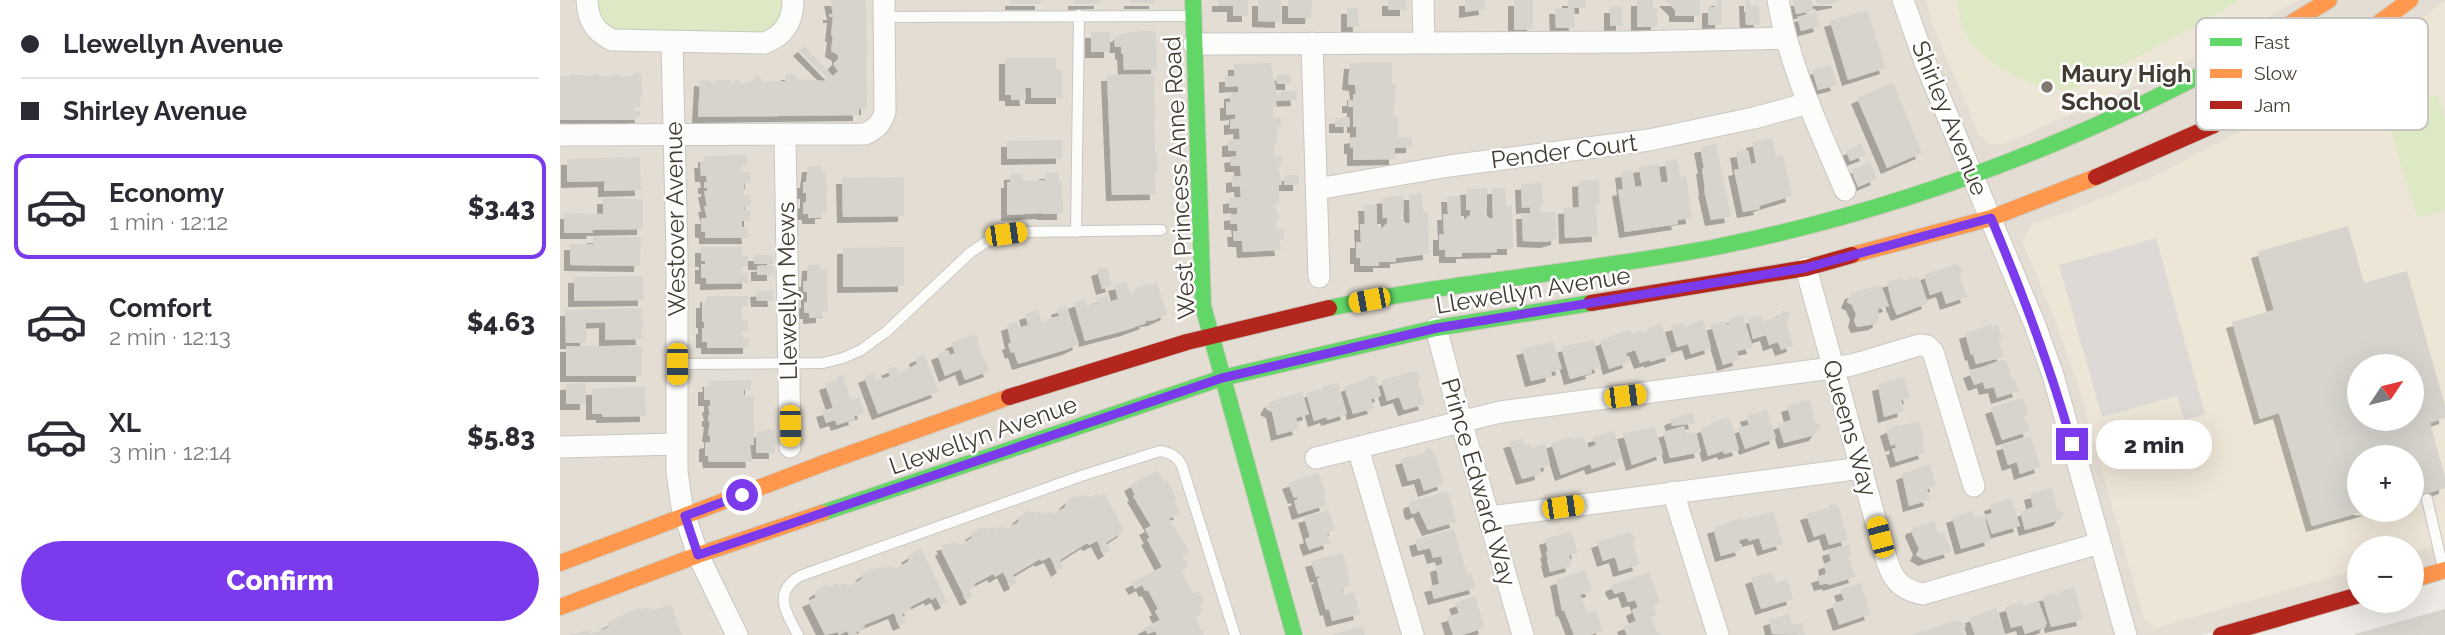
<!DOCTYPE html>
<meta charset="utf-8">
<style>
body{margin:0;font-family:Raleway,sans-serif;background:#f2f2f3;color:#2b2b33;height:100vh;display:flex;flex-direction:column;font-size:26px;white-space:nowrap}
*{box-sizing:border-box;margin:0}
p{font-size:23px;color:#7c7c81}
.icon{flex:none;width:38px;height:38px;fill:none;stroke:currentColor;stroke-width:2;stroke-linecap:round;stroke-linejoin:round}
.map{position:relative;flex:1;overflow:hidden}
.drawer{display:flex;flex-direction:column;background:#fff;width:560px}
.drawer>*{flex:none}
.top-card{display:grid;align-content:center;height:154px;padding:0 21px;background:#fff}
.needle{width:46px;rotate:55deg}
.controls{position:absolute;left:1787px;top:354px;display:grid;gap:14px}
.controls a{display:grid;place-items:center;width:77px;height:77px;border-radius:50%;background:#fff;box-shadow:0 7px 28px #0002;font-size:35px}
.end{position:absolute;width:32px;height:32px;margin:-16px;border:9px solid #7c3aed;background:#fff;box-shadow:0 0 0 4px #fff}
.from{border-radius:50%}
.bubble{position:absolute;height:49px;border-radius:24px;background:#fff;box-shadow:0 7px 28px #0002;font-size:23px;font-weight:800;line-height:49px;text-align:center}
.car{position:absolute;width:21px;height:42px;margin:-21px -10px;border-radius:9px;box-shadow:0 0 5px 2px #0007;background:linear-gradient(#f5c518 24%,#345 0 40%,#f5c518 0 76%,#345 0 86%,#f5c518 0)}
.top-card b{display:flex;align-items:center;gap:24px;height:66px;font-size:26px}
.top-card b+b{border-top:2px solid #e1e1e2}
.top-card i{width:18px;height:18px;background:#2b2b33}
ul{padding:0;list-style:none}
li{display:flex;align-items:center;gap:21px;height:105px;margin:0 14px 10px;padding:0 7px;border:4px solid transparent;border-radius:14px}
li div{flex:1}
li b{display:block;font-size:26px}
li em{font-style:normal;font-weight:800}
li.active{border-color:#7c3aed}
li>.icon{width:63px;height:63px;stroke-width:1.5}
.button{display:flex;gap:14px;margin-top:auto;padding:14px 21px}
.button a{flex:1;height:80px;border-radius:42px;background:#7c3aed;color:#fff;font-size:28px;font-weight:800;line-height:80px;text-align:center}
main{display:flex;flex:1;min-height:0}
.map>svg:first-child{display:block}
</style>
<main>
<section class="drawer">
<div class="top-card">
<b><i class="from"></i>Llewellyn Avenue</b>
<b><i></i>Shirley Avenue</b>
</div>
<ul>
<li class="active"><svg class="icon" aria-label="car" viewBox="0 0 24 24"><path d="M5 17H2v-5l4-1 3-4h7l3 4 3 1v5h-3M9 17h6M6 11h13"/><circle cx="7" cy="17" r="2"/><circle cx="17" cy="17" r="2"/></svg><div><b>Economy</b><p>1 min · 12:12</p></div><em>$3.43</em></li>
<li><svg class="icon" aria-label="car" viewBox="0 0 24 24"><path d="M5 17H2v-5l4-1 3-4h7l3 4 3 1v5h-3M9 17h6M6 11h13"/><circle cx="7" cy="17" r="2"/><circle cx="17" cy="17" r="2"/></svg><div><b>Comfort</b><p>2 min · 12:13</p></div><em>$4.63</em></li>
<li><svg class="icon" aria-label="car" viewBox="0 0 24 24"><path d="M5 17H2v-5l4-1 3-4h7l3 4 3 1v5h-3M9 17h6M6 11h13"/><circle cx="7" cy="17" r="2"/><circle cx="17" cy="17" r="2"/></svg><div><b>XL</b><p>3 min · 12:14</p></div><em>$5.83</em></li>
</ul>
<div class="button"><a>Confirm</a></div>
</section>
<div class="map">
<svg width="1885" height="635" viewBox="0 0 1885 635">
<defs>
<filter id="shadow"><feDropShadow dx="-6" dy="6" stdDeviation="0" flood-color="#0004"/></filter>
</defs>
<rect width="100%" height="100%" fill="#eeebe6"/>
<path fill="#e3ddd3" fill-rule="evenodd" d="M0 0H1885V565L1852 574V548H1799V589L1641 635H0ZM1799 366H1852V418H1799ZM1799 457H1852V509H1799Z"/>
<path fill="#ede6d7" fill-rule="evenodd" d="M1366 0H1740L1615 68 1444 144H1430L1419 135 1373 26Z
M1885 1V543L1852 553V548H1799V569L1596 628 1584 619 1517 382 1489 305 1462 241 1472 224 1515 209 1588 179 1739 101 1829 42ZM1799 366H1852V418H1799ZM1799 457H1852V509H1799Z"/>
<path fill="#dce9c4" d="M36 0H224L220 21 201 35 60 36 39 24Z
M1397 0H1680C1638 25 1596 48 1552 70 1542 75 1519 89 1508 90 1479 91 1432 68 1413 45 1403 34 1399 14 1397 0Z
M1878 95 1885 119V210L1857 218 1825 110Z"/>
<path fill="#dddad6" d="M1596 238 1645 414 1624 420 1617 396 1542 417 1499 265Z"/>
<path fill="#d7d4ce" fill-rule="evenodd" filter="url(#shadow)" d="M270 0H306L307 109H299V115L138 117 140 80 150 81 152 83H157V80H171V83H175V80H180V83H186L193 81 195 76 199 75 202 82 225 81 227 74H235L238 79 265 81 268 79 239 50 244 46 273 76 278 71 273 64 278 59V55L271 51 273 36H271L273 17H269V14H273Z
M451 0H481V4H451Z
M514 0H540V3L514 4Z
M570 0H595V3H570Z
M658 0H688V16H673V6H658Z
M698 0H721V22L698 21Z
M728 0H752L751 18H728Z
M828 0H846V10H828Z
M905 0H924L925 9 905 12Z
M954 0H973V29L954 30Z
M1008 0H1025V8H1014L1015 28H996L995 8H1008Z
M1077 0H1093V8H1097V27H1077Z
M1105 0H1140V16H1115V10Z
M1157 0H1161V25H1148V7H1157Z
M1185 0H1190V6H1199L1200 25H1186Z
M1233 0H1252L1253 11 1236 14Z
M1256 0H1278V2L1262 5 1261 3H1256Z
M1050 7H1062V26H1050Z
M787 8H798L799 27H787Z
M1307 10 1326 68 1288 80 1270 21Z
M1256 12 1260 26 1241 31 1237 17Z
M582 31H596L597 69 564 70 563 53 561 54V47H555L554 36H559V34Z
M531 32H550V52H531Z
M445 58H496V69L502 70V98H471V88H465L466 100H451V95H445Z
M832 62V84H836L833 116H838V137H852V147L835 148V159L793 160V148H790V138L796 137V127H793V107H788V100H793V94H796L795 85 788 84 790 63Z
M711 63 717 95 721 94V91H736L737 100 716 101 717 107H713V118H721V127H718L717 145H714V156L721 155 722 165H718L722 185H719V203H715L716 213H719V220H716V230L724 229V240H720L721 250 683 252 682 241H674L673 231H678L677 224H670V215L677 214V207L669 208V198L681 197 680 186 672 187V177L681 176 680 166H671L670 157 676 156V151H668V140L680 139 679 128 670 129V119H675V114L666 115V102H670V93L678 92V86L665 87V76H674V64Z
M1271 65 1277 85 1258 90 1252 70Z
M60 73 59 76H73V73H81L83 97H80V107H75V111H80L81 117H76V120H0V76H10V74L31 76 32 74H39V76H52V74Z
M594 74 595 154H597L598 173H595L596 194 552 195 547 75Z
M731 74V84H717L716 75Z
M1333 83 1362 153 1327 168 1297 98Z
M789 117 790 127H775V118Z
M1212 138 1216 156 1223 155 1232 196 1199 206 1200 209 1183 212 1174 170 1179 169 1176 152 1188 150 1191 164 1196 163 1192 142Z
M502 140V158L447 159V141Z
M1156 144 1171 217 1151 220 1144 190 1145 189 1142 168H1144L1140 147Z
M1301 144 1306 155 1290 161 1286 151Z
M187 155V166H181V172H190L191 183H184V195H190L191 206H184V210H190V221H182V228L187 227 188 238H145V232H141V218H147L144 206H147L144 191H147V188H144V182H147L146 176H141L140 162H144V156Z
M80 157 81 190 44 191V181L7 182V159Z
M1117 159 1120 177 1126 176 1132 218 1117 220 1118 224 1065 232 1058 190 1063 189 1061 172 1072 170 1075 187 1082 186 1079 167 1098 164 1101 182H1108L1105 161Z
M1310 162 1317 179 1298 187 1291 170Z
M248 166H261V171H266L267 213H261V218H248V214H243V203L246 202V193H243V182H246Z
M463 173V181L485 180V173H499V182L502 181 503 214H482L483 213 447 215V182H450V174Z
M724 175H739V185H724Z
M344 177V216L283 217 282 178Z
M1025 180 1039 181 1040 204H1036L1038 236 1005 238 1004 208 1019 207 1018 181Z
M982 183 983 206H980V212H996L997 239 986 242 963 241 962 213H970V207L962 208 961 184Z
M927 188V208H924L925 214 929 218H933L932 188H945L946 206H952L953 249H937V252L902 253V257H885V250H879V234H884L883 214H888L887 196H900L901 219H905L910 215V210H906V189Z
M849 194H862L863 211H868L869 254 836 258V262H819V266H800V258H796V242H801L800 224H805L804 205H817V228H822L827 223V218H823L822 198 843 195 844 212H841V219L846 223H850Z
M43 198 83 199V229L32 230 33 233H4V213L43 214Z
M1788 226 1804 283 1847 271 1885 406V418L1870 423 1885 477V488L1852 498V457H1799V509L1809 510 1752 526 1719 413 1700 419 1672 322 1714 310 1697 252ZM1799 366H1852V418H1799Z
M33 237H81L80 266 10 265V244H33Z
M141 247H182V256H188V267H182V273H188V283L146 284V278H141V264H145V261H141Z
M344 247V286L283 287V248Z
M194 255H213V264H194Z
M261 264 260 270H267L268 312H262V317L249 318V313H244V302H247V292H244L243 281H247L248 265Z
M1395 264 1402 268 1400 277 1407 297 1386 304 1382 291 1370 295 1364 275Z
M213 265V275H197V266Z
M547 267 552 286 542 289 537 270Z
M83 276 84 300 14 301V277Z
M1359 277 1368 303 1337 315 1332 304 1327 282 1343 278V281L1348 280V278Z
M566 282 570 294 575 293 574 289 597 282 607 314 594 320 585 321 586 323 567 330 525 341 514 303 525 299 527 306 538 303 536 299 547 295 549 302 558 299 554 285Z
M1321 285 1329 306 1318 309 1319 321 1315 324 1297 327 1294 321 1296 314 1292 305 1287 302 1291 293Z
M213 290 214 301H197L196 291Z
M146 296H188V306H182V320H188V331H182V338H189V348H147V342H142V328H144V322H142V302H146Z
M506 306 519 344 508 349 458 364 454 352 451 353 448 344 451 343 447 325 457 321 459 328 468 325 465 314 478 310 482 323 488 321 487 319 499 316 497 309Z
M81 308 84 328H81L82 339 45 340V322L26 323V343H6L5 310Z
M1222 310 1230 314 1226 322 1233 346 1221 350 1218 342 1209 345 1206 335 1193 339 1188 319 1202 315 1203 321 1218 317Z
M1183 315 1193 348 1177 351 1179 360 1163 365 1151 325 1164 321 1166 324H1169V318Z
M1141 320 1144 321 1151 348 1131 354 1128 344 1117 347 1111 326 1123 323 1124 327Z
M1101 324 1112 355 1090 362V360L1080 363 1075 350 1066 353 1069 362 1049 369 1040 341 1070 329 1072 334 1083 330 1084 333 1087 332 1086 329Z
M1431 324 1432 326 1437 324 1440 331 1442 339 1438 340 1444 357 1416 364 1413 354 1411 355 1405 333Z
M416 334 423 359H425L430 371 405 380 401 369 385 376 377 354 388 350 390 355 395 353 391 343Z
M1033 340 1041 367 1031 370 1032 373 1010 379 1001 347Z
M994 342 1002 369 991 372 992 376 971 381 962 349Z
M6 346H82V376H6Z
M364 354 378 392 318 414 304 377 314 373 316 380 328 377 330 376 327 370 336 366 339 373 357 364 355 358Z
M1441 360H1446L1452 380H1455L1459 391 1437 398 1434 387 1425 389 1423 382 1414 385 1409 372Z
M853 371 861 376 858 382 865 404 844 410 839 397 827 401 821 381Z
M283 375 291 400 299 397 304 413 294 416 295 419 277 425 275 420 266 423 262 411 273 408 265 384 278 380 277 377Z
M815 375 821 396 811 399 814 408 793 414 784 387Z
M1344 377 1350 398 1341 400 1344 411 1324 417 1318 385Z
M191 380V389L184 390V396H194V445H190L192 462H149L148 456H145V443L150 442V436H148L150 421H148V415H150L148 406H150V400H144V386H149L148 381Z
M26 383V404H6V384Z
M778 383 787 414 767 420 766 417 754 421 746 393 759 389 760 392 763 391 762 387Z
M85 386 86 416 42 417V414H32V389Z
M742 392 749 414 736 418 739 429 717 435 712 412 706 409 710 402Z
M1250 399 1254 421 1261 426 1255 435 1224 443 1218 424 1231 420 1227 406Z
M1458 399H1463L1466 406 1468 415 1463 416 1470 431 1442 440 1431 408Z
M1207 410 1216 438 1185 449 1178 428 1189 425 1186 416Z
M1132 413 1135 423 1112 426 1110 420 1113 418Z
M1170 417 1179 450 1164 454 1163 451 1148 456 1140 428 1151 425 1150 423Z
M1359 421 1365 441 1362 443 1365 453 1336 462 1332 449 1336 448 1335 444 1331 446 1326 430 1338 424 1339 426Z
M1124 426 1126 434 1136 432 1141 452 1110 458 1103 432Z
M1095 427 1103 454 1072 465 1063 433Z
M207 429H214L215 453H196V432L207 431Z
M1054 431 1062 459 1032 469 1030 464 1001 475 991 443 1012 436 1013 439 1023 436 1027 448 1036 445 1033 437Z
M1470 436 1481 467 1460 474 1457 462 1448 465 1442 445Z
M963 439 965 446 971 444 972 448 985 443 990 465 980 468 981 474 962 479 949 442Z
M867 448 874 452 884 484 864 491 860 478 848 481 841 459 864 453Z
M1370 464 1376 486 1367 489 1370 500 1349 506 1342 474Z
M598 470 604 482 607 480 617 499 614 501 620 513 609 519 629 551 622 557 629 563 626 564 627 568 621 571 633 594 639 591 645 602 640 605 643 610 640 612 641 615 635 618 644 635H597L595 631 588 634 584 628 600 620 595 611 598 609 588 590 585 591 582 585 575 589 571 583 602 567 587 539 590 538 585 529 591 526 573 496 575 495 570 485Z
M759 473 766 494 763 495 766 505 738 514 734 501 738 499 737 497 734 498 728 483Z
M1492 488 1497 509 1504 513 1499 520 1465 530 1460 512 1473 507 1470 494Z
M888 491 896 522 868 530 859 511 854 514 851 513 849 506 850 502Z
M536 494 540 496 545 494 564 531 546 543 550 550 544 554 537 541 529 545 527 543 500 560 503 567 497 571 490 557 481 561 480 559 453 575 456 583 450 586 443 572 435 577 433 574 414 584 415 586 409 590 413 597 406 600 381 550 384 548 382 545 395 542 400 545 410 539 412 537 411 534 422 527 423 529 426 527 427 530 434 527 435 530 442 526 446 529 457 523 459 520 458 518 468 510 469 512 473 511 474 514 481 511 482 515 489 512 493 514 504 508 506 505 505 503 511 498 526 495 528 498Z
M1451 498 1460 526 1432 534 1425 515 1432 513 1430 505Z
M1271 503 1279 508 1288 540 1269 545 1265 533 1254 537 1246 514 1268 508Z
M769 510 775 530 767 533 770 543 749 550 745 539 750 537 744 517Z
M1412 511 1414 518 1424 515 1431 540 1401 549 1392 517Z
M1213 512 1223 544 1203 550 1199 538 1188 541V538L1179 540 1182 550 1161 556 1153 528 1183 517V520Z
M1374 521 1379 534 1384 532 1391 552 1364 560 1356 555 1359 549 1351 531 1352 528Z
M894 529 907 574 911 573 916 588 874 599 870 586 879 584 876 566 883 564 881 556 873 558 870 548 858 551 855 540Z
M1011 531 1018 553 1009 555 1012 566 990 572 987 560 988 559 986 552 988 551 985 539Z
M1069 532 1076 537 1073 543 1079 565 1059 571 1055 557 1043 561 1037 542Z
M1289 544 1292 554 1289 556 1295 577 1269 585 1268 583 1260 585 1257 577 1266 574 1264 564 1271 561 1268 550Z
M358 550H362L387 602 381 605 377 597 371 600 370 597 350 607 351 610 342 614 346 622 339 625 334 613 304 625 305 627 296 632 297 635H289L287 631 279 635 278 632 265 635 248 601 255 598V592L266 585 270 587 277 583 279 587 285 583 290 586 300 580 303 577 301 575 312 568 313 570 323 566 325 569 331 566 336 568 346 563 349 560 347 557Z
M783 553 789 573 787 574 790 585 782 587 785 595 794 592 800 614 772 621 769 609 766 610 757 579 760 578 759 576 756 577 751 561Z
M1025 570 1032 591 1020 595 1028 613 1036 610 1043 631 1030 635H1014L1004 610 1002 611 996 580Z
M1089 572 1100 603 1093 605 1096 616 1091 617 1096 631 1103 635H1067L1063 626 1076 621 1072 610 1078 607 1075 600 1068 602 1064 591 1055 594 1051 588 1052 585Z
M1212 572 1216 583 1227 579 1233 599 1201 609 1191 578Z
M1300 583 1311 614 1279 625 1272 604 1284 600 1280 590Z
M1514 587 1523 620 1491 627 1482 596 1495 593 1496 596 1499 595 1498 592Z
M915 596 925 628 902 635H893L887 617 899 613 895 603Z
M1478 600 1487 624 1485 625 1486 627 1465 634 1462 625 1451 628 1445 607 1461 602 1463 606Z
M111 604 122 635H9L28 630 30 634 49 627 47 623 54 620V618L80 608 81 610 89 607 90 611Z
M1436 608 1445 635H1415L1409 618Z
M1885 609V635H1795V634Z
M1229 614 1232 625 1242 623 1245 635 1212 634 1209 620Z
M1398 620 1406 625 1403 632 1404 635H1351Z
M803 626 805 635H773V634Z"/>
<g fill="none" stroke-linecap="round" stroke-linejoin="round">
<g stroke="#cac7c2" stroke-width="12">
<path id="lane" d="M324 17 633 16
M516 232 519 15
M117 364 263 363 283 358 301 350 327 331 411 252 428 241 462 232 601 230
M1867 499 1883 568
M238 635C226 612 212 593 240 576L521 476 600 451C611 453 617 456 622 466L675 635"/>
</g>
<g stroke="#cac7c2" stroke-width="23">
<path id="street" d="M27 0C28 20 34 31 52 40L204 43C224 36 233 22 233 0
M863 0 864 42
M1218 0C1229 67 1259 128 1285 190
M1343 0 1365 62 1475 325 1493 375 1566 635
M112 43 117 256V472L122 507 138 555 177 635
M752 43 759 277
M634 44 1073 42 1226 38
M225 134 230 447
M0 135 305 134C316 129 321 124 325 112L324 0
M757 189 889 166 1089 140 1194 118 1249 103
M1246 268 1320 537C1329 565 1329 588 1363 594L1540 543
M876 328 901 421 963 635
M0 447 116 444
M798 448 853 635
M756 458 940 412 1272 368 1292 365 1359 345 1367 346 1373 352 1414 486
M1113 492 1158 635
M930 517 1302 468"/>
</g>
<g stroke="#cfcabe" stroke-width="18">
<path id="fast" d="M633 0 643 306 734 635
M769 308C897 281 1028 272 1156 247 1342 210 1518 143 1684 52
M262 513 662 378 876 328 1031 303"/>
</g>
<g stroke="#cfcabe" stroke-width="18">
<path id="slow" d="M1684 52 1769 0
M1743 73 1785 48 1850 0
M1292 255 1431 218 1536 177
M0 563 267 462 449 397
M1852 580 1885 570
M0 607 138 555 262 513"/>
</g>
<g stroke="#cfcabe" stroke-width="18">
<path id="jam" d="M1536 177 1652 126 1743 73
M1031 303 1246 268 1292 255
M449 397 627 342 769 308
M1661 635 1799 595"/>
</g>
<use href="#lane" stroke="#fcfcfb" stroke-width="10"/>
<use href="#street" stroke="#fcfcfb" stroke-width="21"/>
<use href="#fast" stroke="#63d668" stroke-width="16"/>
<use href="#slow" stroke="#ff974d" stroke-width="16"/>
<use href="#jam" stroke="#b3261e" stroke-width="16"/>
</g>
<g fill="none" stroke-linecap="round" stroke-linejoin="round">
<path stroke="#7c3aed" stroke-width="9" d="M182 495 125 516 138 555 662 378 877 328 1245 268 1431 218C1463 294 1490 365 1512 444"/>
</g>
<circle fill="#7f7971" stroke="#fff" stroke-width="2.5" cx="1487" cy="87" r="7"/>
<g text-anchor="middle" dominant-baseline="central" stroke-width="5" stroke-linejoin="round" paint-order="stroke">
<g font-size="24" font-weight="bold" fill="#433c32" stroke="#fff" text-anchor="start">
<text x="1501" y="73">Maury High<tspan x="1501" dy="28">School</tspan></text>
</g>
<g font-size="24" fill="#433c32" stroke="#fff">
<text transform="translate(1390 118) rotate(68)">Shirley Avenue</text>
<text transform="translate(1004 151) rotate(-7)">Pender Court</text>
<text transform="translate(619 178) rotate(-93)">West Princess Anne Road</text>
<text transform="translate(115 219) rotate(-91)">Westover Avenue</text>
<text transform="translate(973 290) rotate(-9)">Llewellyn Avenue</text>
<text transform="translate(227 291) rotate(-91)">Llewellyn Mews</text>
<text transform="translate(1290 428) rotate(74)">Queens Way</text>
<text transform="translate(423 435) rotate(-19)">Llewellyn Avenue</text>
<text transform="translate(919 482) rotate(74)">Prince Edward Way</text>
</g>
</g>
<rect x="1636" y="18" width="232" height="112" rx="10" fill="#fff" stroke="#c7c4c2" stroke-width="2"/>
<rect x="1650" y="38" width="32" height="8" fill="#63d668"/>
<rect x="1650" y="69" width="32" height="9" fill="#ff974d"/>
<rect x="1650" y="101" width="32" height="8" fill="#b3261e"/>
<g font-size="19" fill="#433c32">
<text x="1694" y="49">Fast</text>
<text x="1694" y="80">Slow</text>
<text x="1694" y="112">Jam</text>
</g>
</svg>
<div class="controls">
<a><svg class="needle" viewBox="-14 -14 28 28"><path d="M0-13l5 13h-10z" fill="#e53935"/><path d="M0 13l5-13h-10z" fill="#7c7c81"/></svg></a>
<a>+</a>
<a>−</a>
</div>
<i class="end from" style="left:182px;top:495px"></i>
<i class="end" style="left:1512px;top:444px"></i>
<div class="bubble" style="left:1536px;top:420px;width:116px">2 min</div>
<i class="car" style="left:446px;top:234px;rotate:82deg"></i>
<i class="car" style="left:809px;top:300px;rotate:259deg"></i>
<i class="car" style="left:117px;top:364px;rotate:180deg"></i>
<i class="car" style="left:1065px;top:396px;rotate:83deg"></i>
<i class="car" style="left:230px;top:426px;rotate:179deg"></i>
<i class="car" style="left:1003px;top:507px;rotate:82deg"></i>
<i class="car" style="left:1320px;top:537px;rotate:345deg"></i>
</div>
</main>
